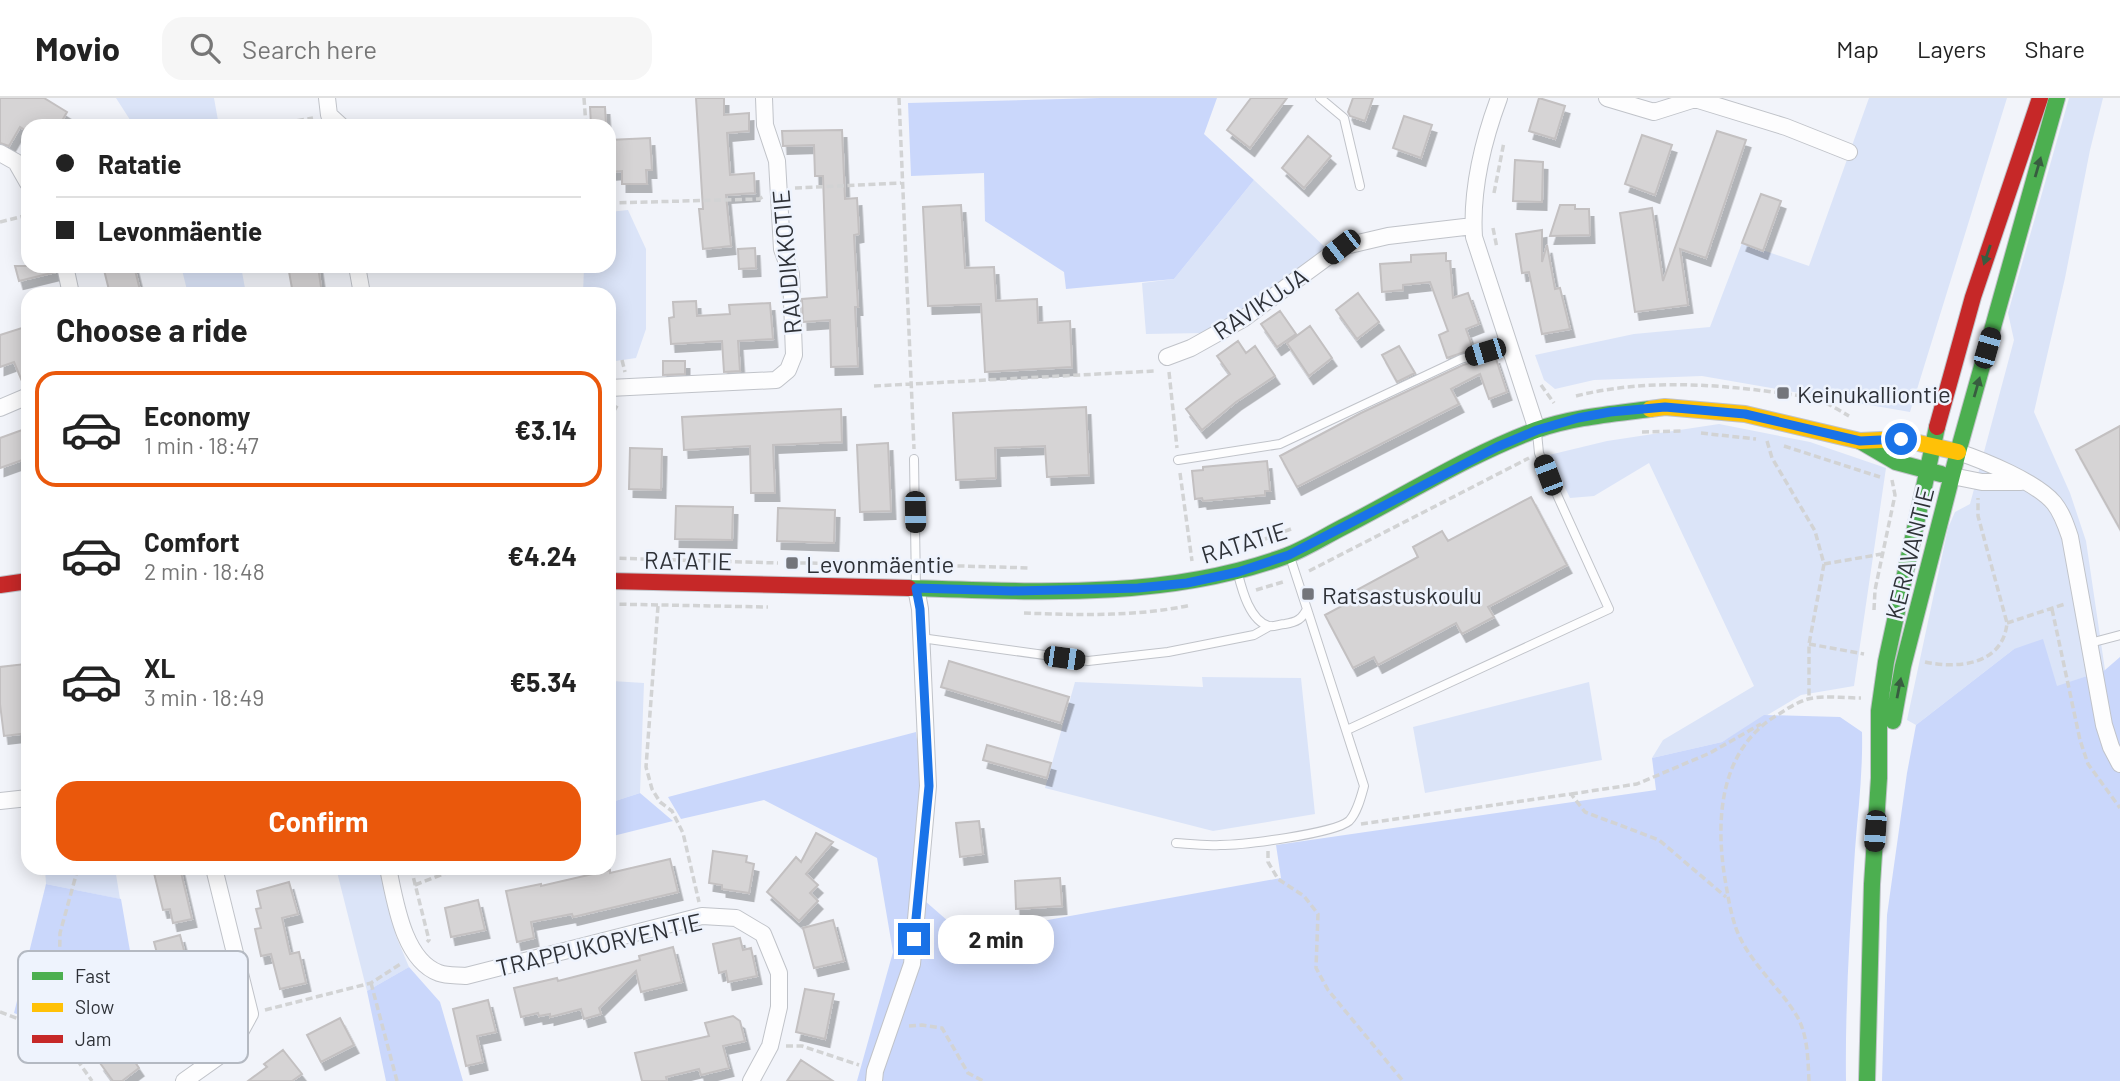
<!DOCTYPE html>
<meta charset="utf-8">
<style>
body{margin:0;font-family:Barlow,sans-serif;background:#f6f6f6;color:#222;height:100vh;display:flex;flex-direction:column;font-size:26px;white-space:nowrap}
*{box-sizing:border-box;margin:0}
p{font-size:23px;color:#767676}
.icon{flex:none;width:38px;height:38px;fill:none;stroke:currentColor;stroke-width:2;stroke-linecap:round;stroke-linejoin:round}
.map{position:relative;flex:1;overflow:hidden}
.sheet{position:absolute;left:21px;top:189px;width:595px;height:588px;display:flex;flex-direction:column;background:#fff;border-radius:21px;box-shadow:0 4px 18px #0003}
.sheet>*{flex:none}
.hud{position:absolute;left:21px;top:21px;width:595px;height:154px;border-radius:21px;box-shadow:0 4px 18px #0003;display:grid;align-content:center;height:154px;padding:0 35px;background:#fff}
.end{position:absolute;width:32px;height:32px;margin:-16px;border:9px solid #1a73e8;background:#fff;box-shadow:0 0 0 4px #fff}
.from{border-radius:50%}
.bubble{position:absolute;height:49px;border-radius:21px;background:#fff;box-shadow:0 4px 18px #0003;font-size:23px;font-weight:700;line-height:49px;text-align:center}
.car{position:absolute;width:21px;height:42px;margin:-21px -10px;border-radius:9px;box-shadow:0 0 5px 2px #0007;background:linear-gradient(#222 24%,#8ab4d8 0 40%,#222 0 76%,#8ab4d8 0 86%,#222 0)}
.hud b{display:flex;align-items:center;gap:24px;height:66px;font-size:26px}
.hud b+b{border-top:2px solid #e0e0e0}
.hud i{width:18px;height:18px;background:#222}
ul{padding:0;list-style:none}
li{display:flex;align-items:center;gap:21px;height:116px;margin:0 14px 10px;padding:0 21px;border:4px solid transparent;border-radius:21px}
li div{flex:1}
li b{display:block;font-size:26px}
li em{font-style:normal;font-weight:700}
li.active{border-color:#ea580c}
li>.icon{width:63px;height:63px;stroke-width:1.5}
h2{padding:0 35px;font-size:32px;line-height:84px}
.cta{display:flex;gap:14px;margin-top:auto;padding:14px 35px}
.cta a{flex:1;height:80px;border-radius:21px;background:#ea580c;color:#fff;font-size:28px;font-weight:700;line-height:80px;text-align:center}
header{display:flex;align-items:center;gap:42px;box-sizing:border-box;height:98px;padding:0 35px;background:#fff;border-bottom:2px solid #e0e0e0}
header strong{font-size:33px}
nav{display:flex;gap:38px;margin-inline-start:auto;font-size:24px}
.search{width:490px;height:63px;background:#f6f6f6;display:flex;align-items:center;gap:18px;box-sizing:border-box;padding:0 24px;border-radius:21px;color:#767676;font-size:26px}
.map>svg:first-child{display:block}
</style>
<header>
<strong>Movio</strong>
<div class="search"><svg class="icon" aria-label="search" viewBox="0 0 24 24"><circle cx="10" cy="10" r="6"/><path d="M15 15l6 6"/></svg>Search here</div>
<nav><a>Map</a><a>Layers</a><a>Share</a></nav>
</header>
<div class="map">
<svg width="2120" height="983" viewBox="0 0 2120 983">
<defs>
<filter id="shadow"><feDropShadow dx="4.5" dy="8" stdDeviation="0" flood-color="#0004"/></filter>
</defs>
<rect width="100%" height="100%" fill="#f2f4fa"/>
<path fill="#dbe4f8" d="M116 0H214L219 28H134Z
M1869 0H2007L1910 314 1702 278 1594 282 1555 291 1544 282 1535 257 1634 236 1710 229 1742 145 1809 168Z
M2069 0H2103L2090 52 2065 180 2034 314 2070 395 2086 443 2105 572 2056 589 2014 551 1916 627 1907 622 1948 430 1955 414 1970 406 2014 242 2008 215Z
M1254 82 1327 151 1240 215 1205 235 1146 236 1142 185 1174 181Z
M628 112 646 151V231L636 260 609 264V196H583L584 168H609V114Z
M181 168H241L246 196H188Z
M1719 326 1810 344 1886 370 1854 588 1801 597 1722 644 1652 660 1663 642 1754 588 1649 365 1594 398 1570 400 1549 357 1607 343Z
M609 573H611L612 583 644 585 640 695 609 705Z
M1202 579 1301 580 1315 716 1213 733 1045 690 1075 584 1203 589Z
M1589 584 1602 662 1425 695 1413 629Z
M45 770H115L120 801 46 786Z
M336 770H380L396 838 409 869 367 893Z"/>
<path fill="#cad7fb" d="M1100 0H1217L1204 36 1254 82 1174 181 1066 191 1064 174 985 123 984 75 911 78 908 5Z
M2043 541 2057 588 2105 572 2120 559V983H1882L1887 817 1907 675 1916 627 2014 551Z
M1764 617 1840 619 1862 634C1863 674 1858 713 1855 752 1850 829 1845 906 1846 983H880L925 803 964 837 1281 780 1276 747 1656 692 1652 660 1722 644Z
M916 634 923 689 907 865 870 983H857L893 854 877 760 764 702 681 721 668 699Z
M640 695 673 723 609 739V705Z
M46 786 121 801 130 853 112 910 75 939 14 915Z
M409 869 440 904 463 983H386L367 893Z"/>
<path fill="#d6d4d5" stroke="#c3c0c1" stroke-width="2" filter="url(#shadow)" d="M0 0H44L67 14 59 28H28V34L20 29 9 48 0 45Z
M696 0H724V17L749 15V33L727 35 730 77 754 75 755 95 726 97 731 148 703 151 699 111H703Z
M1251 0H1287L1250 50 1227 32Z
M1353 0H1373L1365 23 1350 18 1348 14Z
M1539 0 1565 8 1555 41 1529 33Z
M590 9H605L606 26 591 27Z
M1404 18 1432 27 1421 60 1393 50Z
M842 32 845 101 857 100 859 136 854 137 858 209H855L858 268 831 269 830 222 803 224 802 201 827 199 823 78H815L814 47 783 48 782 33Z
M1717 33 1746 42 1706 160 1680 151 1688 207 1635 214 1620 115 1652 110 1663 183Z
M1642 37 1672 47 1655 97 1625 86Z
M1308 38 1331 58 1304 90 1282 70Z
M650 40 652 72H646L647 86H622V73L609 74V42Z
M1515 62 1543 64 1542 104 1513 103Z
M1761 96 1781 103 1763 153 1742 145Z
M961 107 965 170 994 169 996 203 1037 201 1038 225 1070 223 1072 269 985 274 981 206 928 208 923 109Z
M1560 107H1575V111H1589L1590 137 1550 138Z
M1542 132V164L1547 147 1555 191 1560 190 1570 231 1542 236 1529 174 1522 175 1516 136Z
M755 150 756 170 739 171 738 151Z
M1446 155V163H1450L1453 200 1468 195 1479 226 1466 231 1473 251 1447 260 1439 237 1448 233 1430 184 1403 187V192L1382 194 1380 166 1411 164V157Z
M15 168H55L56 174 19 183Z
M103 168H134L141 196H110Z
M288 168H318L322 196H293Z
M1358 195 1379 224 1357 241 1336 212Z
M696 203 697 218 730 216 729 207 770 205 773 241 738 243 740 273 724 274 722 243 671 246 669 220 674 219 673 204Z
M1280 213 1296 236 1277 249 1261 226Z
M28 228V288H24L14 264 0 269V237Z
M1310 228 1332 260 1309 278 1287 245Z
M1238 243 1246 255 1255 248 1275 278 1236 304 1202 332 1186 311 1230 276 1217 258Z
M1399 248 1415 275 1397 284 1382 257Z
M1495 258 1507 294 1489 301 1480 276 1451 291 1459 306 1297 389 1280 358 1361 315 1463 267Z
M663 263H685V276L663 277Z
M1086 309 1089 377 1047 379 1045 348 995 350 996 380 956 382 953 315Z
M841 311 842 344 773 347 775 395H751L750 348 684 352 682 319Z
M2120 328V431L2076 352Z
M22 332 28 348V360L0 370V340Z
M888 345 891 413 860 414 857 347Z
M630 350 662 351 661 392 629 391Z
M1267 363 1270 393H1265V397L1203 403 1202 400 1195 401 1192 373 1203 372V369Z
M1531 399 1567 467 1488 509 1494 519 1462 536 1456 525 1378 567 1374 559 1353 570 1325 517 1344 507 1340 501 1418 459 1413 449 1442 433 1448 443Z
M676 408 733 409 732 442 675 441Z
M778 410 835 412 834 445 777 443Z
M949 563 1069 599 1061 625 941 589Z
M25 566 28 584V635L4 638 0 606V569Z
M987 647 1051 665 1047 680 983 662Z
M979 723 983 756 960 759 956 725Z
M816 735 833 744 806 776 818 787 810 795 818 803 799 823 767 794 796 759 801 764Z
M713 753 747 758 746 764 754 766 749 795 722 791V787L709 785Z
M670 761 678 794 573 819 572 816 531 824 534 840 517 844 506 793 541 786V788L610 772V775Z
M180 770 192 821 173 825 170 811 163 812 154 775Z
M1060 780 1062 808 1016 811 1015 783Z
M289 784 298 816 282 820 290 856 299 854 306 885 280 891 271 856 261 858 255 831 261 830 256 811 261 810 257 793Z
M478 802 485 832 451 839 445 810Z
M833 822 844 863 814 870 803 830Z
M180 837 191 879 172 885 168 872 162 874 154 844Z
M740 840 743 852 751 850 757 878 728 884 726 873 719 875 713 846Z
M673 849 682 884 641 894 636 873 599 910 601 916 584 921 581 911 550 919V916L539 918 538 915 521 919 514 890 557 880 558 883 640 862 639 858Z
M805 891 834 896 825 941 796 934Z
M488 902 496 934 477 938 483 964 466 968 453 911Z
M733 918 740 923 745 943 723 948 729 970 701 977 699 971 666 979 667 983H642L635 955 709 938 705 925Z
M340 920 354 947 321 964 307 937Z
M124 948 139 970 122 983H113L100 965Z
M283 952 302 976 292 983H248L267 969 264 966Z
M801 962 833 983H787Z"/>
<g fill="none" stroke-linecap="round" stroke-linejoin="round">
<g stroke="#c0c3c9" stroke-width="10">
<path id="lane" d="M1320 0 1344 20 1360 88
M914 361 916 490
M1178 362 1280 346 1461 261 1508 247
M1238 476C1242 492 1250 523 1269 528 1274 529 1280 526 1285 526 1297 524 1302 521 1307 511L1290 459
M921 540 1088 563 1168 554 1254 537 1270 528
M2090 545 2120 537
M1347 632 1609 511 1548 377 1539 355 1537 335
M1176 745C1190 746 1205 748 1220 747 1242 747 1333 736 1349 723 1357 715 1361 699 1364 688L1307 511"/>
</g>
<g stroke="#c0c3c9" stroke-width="18">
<path id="street" d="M327 0 329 17 341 28
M1499 0C1483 43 1471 92 1474 139L1537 332
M1607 0 1654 14 1695 1 1786 29 1849 54
M0 55 16 64 28 85
M65 168 71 196
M357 168 362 196
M1167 259 1191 250 1243 221 1341 149 1388 138 1473 128
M609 290 776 282 788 272 794 257 791 176 782 151 777 63 765 27 764 0
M0 310 28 298
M1958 354C1985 363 2036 384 2054 405 2062 415 2066 427 2070 439L2104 627 2111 649 2120 666
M1952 378 1982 384H2021
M0 703 28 700
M388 770C395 802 403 862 439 875 447 878 458 877 466 878L702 818 736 820 763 836 779 875V909L770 948 751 983
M184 983 232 949 250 916 214 770
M874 983 875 973 912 866 928 688 920 511 916 490"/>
</g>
<g stroke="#c0c3c9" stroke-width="18">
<path id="fast" d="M1860 343 1896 364 1941 376
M909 490C1035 494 1166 502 1286 458 1307 450 1327 437 1347 427 1409 395 1471 356 1536 332 1573 319 1612 316 1650 311
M1893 623 1903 568 1958 354 2057 0
M1867 983 1872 786 1879 680V613L1886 564 1937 329"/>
</g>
<g stroke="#c0c3c9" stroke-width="18">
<path id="slow" d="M1650 311 1665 309 1745 316 1860 343 1901 341 1958 354"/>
</g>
<g stroke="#c0c3c9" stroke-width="18">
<path id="jam" d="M1937 329 1973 199 2040 0
M609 483 909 490
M0 487 28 483"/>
</g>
<path stroke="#d2d3d4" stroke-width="3.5" stroke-dasharray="7 3.5" stroke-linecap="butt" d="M584 0 586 28
M899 0 914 351
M266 28 313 20
M795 90 901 85
M1494 95 1504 44
M609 105 759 101 764 98
M0 124 28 117
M1493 130 1497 150
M622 262 625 274
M1169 274 1177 350
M1541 287 1554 305
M874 288 1154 273
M1576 298C1635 283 1697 285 1757 292 1780 295 1805 297 1826 305 1834 309 1842 314 1849 318
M1642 334 1683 333
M1701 335 1756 341
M1767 343 1772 360 1815 433 1824 466 1809 546V601
M1784 348 1880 379
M1180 375 1192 463
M1265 441 1291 431
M609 460 778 465
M609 460 611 318 618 306
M800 465 904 466
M1824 466 1882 456
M926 467 1030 470
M1309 473 1529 360
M1256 492 1286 483
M609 506 768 509
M658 508 646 669 652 691 660 704 672 713 683 735 699 804
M2052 511 2080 642 2088 666 2120 710
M1874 512 1875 492 1895 397 1892 382
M1024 515C1078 517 1137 519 1191 507
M2007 525 2065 506
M1809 546 1864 556
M1925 564C1958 571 2003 567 2007 525L1978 418V400
M1571 696 1637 686 1710 655 1761 626
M1361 726 1571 696 1585 714 1659 742 1726 799
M1268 753V764L1278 781 1304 798 1318 816 1316 870 1328 892 1403 983
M411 770 429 842 427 844
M415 787 443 776 466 770
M371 885 397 983
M265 912 371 885 402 865
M0 914 59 936 92 983
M909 928 922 927 942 930 968 975 983 983
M44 930 59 890 60 835 78 770
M786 948H802L859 967
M1809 983C1808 963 1808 939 1798 920 1780 889 1751 867 1737 833 1731 817 1728 799 1725 781 1715 720 1720 650 1779 616 1788 610 1798 604 1808 601 1823 597 1844 600 1861 600"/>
<use href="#lane" stroke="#fdfdfe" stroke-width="8"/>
<use href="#street" stroke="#fdfdfe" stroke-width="16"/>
<use href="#fast" stroke="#4caf50" stroke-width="16"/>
<use href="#slow" stroke="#ffc107" stroke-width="16"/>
<use href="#jam" stroke="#c62828" stroke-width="16"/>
</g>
<defs><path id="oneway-solid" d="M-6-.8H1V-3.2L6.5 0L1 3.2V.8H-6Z" transform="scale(1.75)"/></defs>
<g fill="#385d40">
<use href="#oneway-solid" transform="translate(2038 69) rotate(-74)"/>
<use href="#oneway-solid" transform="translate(1987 157) rotate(109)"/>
<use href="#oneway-solid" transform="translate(1977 289) rotate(-74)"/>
<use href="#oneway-solid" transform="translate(1899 590) rotate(-79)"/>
</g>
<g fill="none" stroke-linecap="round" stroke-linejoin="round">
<path stroke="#1a73e8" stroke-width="9" d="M914 841 929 688 920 511 916 490 1012 493 1138 490 1187 485 1238 474 1289 457 1497 349 1537 332 1578 320 1610 314 1665 309 1745 316 1860 343 1901 341"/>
</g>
<g fill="#73757b" stroke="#eef3fd" stroke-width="2.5">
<rect x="1776" y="288" width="14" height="14" rx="3.5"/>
<rect x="785" y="458" width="14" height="14" rx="3.5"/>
<rect x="1301" y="489" width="14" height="14" rx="3.5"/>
</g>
<g text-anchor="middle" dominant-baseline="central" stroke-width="5" stroke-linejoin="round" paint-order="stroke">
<g font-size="24" fill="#2e3137" stroke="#eef3fd">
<text transform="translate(786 164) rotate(-95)">RAUDIKKOTIE</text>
<text transform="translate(1260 205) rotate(-34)">RAVIKUJA</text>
<text transform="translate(1244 444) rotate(-17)">RATATIE</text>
<text transform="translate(1909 455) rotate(-76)">KERAVANTIE</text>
<text transform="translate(688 462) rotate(1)">RATATIE</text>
<text transform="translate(599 846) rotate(-13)">TRAPPUKORVENTIE</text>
</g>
<g font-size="24" fill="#2e3137" stroke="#eef3fd" text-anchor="start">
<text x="1797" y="295">Keinukalliontie</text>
<text x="806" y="465">Levonmäentie</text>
<text x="1322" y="496">Ratsastuskoulu</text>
</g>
</g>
<rect x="18" y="853" width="230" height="112" rx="10" fill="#eef3fd" stroke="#b4b9c2" stroke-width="2"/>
<rect x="32" y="874" width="31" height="8" fill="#4caf50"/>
<rect x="32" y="905" width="31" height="9" fill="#ffc107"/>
<rect x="32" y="937" width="31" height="8" fill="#c62828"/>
<g font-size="19" fill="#2e3137">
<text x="75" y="885">Fast</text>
<text x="75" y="916">Slow</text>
<text x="75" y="948">Jam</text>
</g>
</svg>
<i class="end from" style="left:1901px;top:341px"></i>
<i class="end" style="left:914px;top:841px"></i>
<div class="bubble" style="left:938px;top:817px;width:116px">2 min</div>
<i class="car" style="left:1341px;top:149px;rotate:232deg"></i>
<i class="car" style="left:1987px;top:250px;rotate:16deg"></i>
<i class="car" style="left:1485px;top:254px;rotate:253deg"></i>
<i class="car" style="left:1548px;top:377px;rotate:339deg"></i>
<i class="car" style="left:915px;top:414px;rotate:179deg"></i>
<i class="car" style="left:1064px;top:560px;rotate:98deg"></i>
<i class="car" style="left:1875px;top:733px;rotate:184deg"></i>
<div class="hud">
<b><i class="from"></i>Ratatie</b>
<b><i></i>Levonmäentie</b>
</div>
<section class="sheet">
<h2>Choose a ride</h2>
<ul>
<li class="active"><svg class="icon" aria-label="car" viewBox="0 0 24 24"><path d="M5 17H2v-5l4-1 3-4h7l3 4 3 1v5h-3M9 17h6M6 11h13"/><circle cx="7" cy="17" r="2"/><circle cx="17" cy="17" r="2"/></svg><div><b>Economy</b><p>1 min · 18:47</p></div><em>€3.14</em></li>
<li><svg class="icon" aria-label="car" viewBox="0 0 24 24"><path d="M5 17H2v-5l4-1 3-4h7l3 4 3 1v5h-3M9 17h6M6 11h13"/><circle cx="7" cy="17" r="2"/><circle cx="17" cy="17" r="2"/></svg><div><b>Comfort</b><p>2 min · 18:48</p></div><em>€4.24</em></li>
<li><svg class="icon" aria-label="car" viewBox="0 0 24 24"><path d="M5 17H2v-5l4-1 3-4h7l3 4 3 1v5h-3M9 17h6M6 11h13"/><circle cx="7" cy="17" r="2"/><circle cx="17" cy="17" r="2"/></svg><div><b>XL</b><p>3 min · 18:49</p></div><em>€5.34</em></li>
</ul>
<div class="cta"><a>Confirm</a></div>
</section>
</div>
